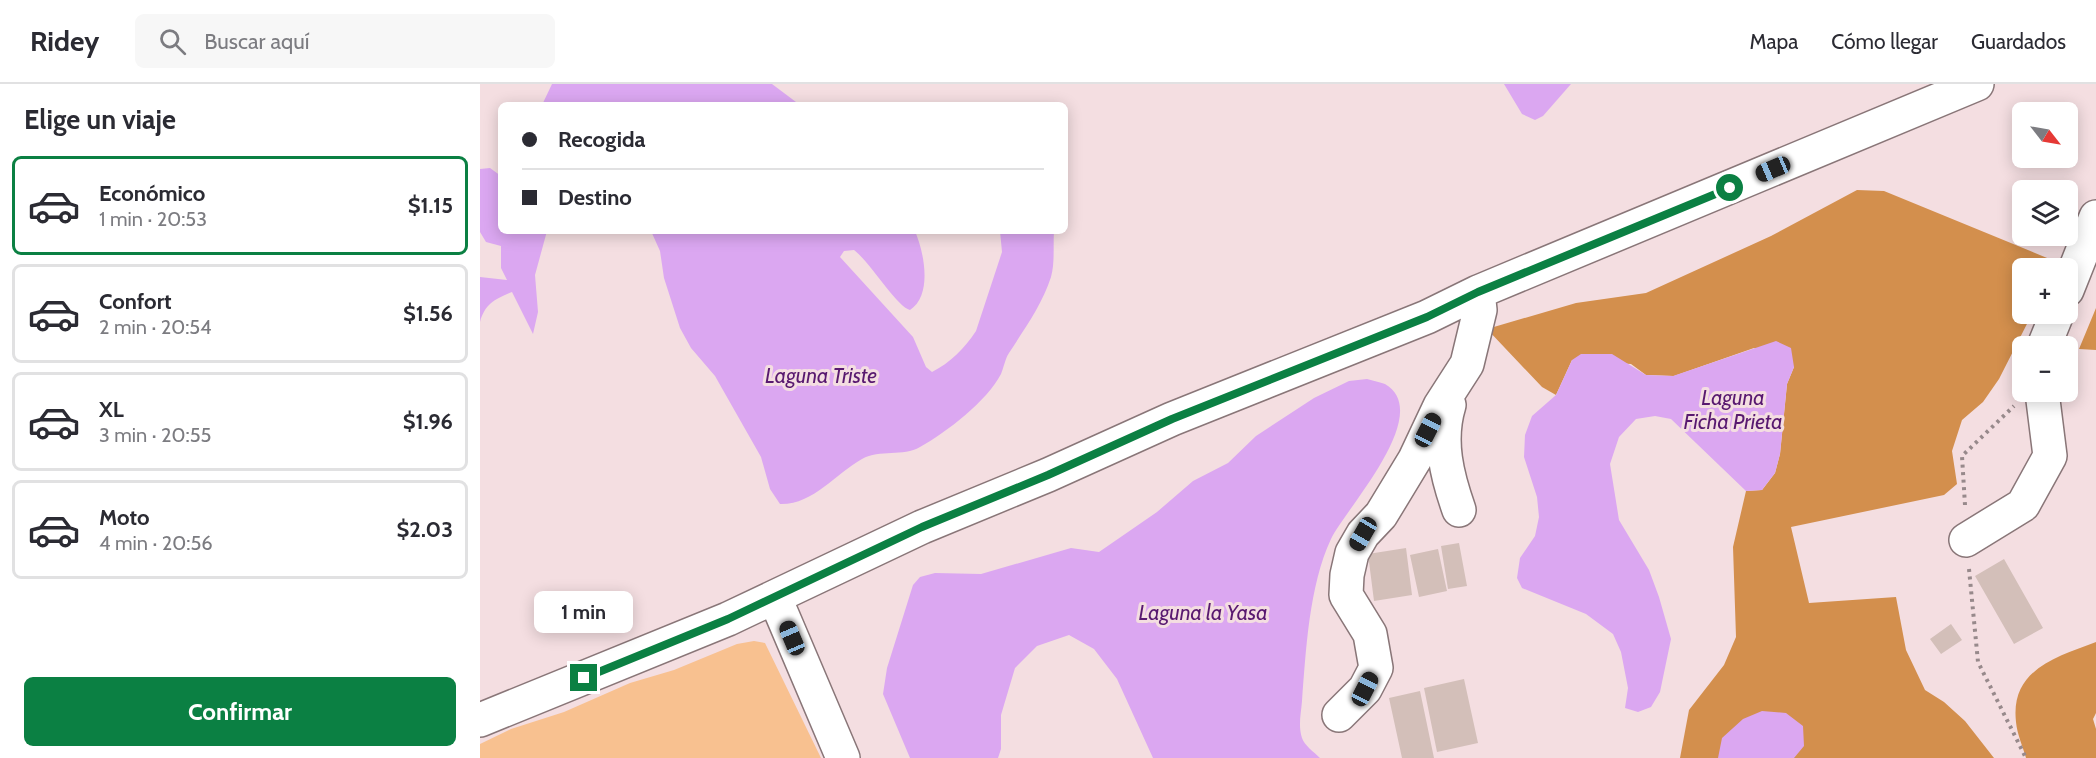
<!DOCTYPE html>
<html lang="es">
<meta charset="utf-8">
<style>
body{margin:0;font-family:Cabin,sans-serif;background:#f7f7f7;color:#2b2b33;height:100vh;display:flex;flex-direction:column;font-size:22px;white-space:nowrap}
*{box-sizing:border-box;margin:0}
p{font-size:20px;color:#7c7c81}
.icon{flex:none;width:33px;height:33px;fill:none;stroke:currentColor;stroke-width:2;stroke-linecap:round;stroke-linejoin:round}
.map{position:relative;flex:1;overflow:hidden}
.side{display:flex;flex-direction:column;background:#fff;width:480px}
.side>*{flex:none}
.top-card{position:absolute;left:18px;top:18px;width:570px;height:132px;border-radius:9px;box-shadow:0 3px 15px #0003;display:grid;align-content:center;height:132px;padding:0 24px;background:#fff}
.needle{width:39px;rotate:121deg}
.controls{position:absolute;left:1532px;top:18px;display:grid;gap:12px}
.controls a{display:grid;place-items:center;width:66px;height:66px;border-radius:9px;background:#fff;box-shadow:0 3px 15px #0003;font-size:30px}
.end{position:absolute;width:27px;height:27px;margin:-14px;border:8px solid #0b8043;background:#fff;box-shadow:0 0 0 3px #fff}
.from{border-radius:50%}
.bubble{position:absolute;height:42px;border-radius:9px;background:#fff;box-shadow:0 3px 15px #0003;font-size:20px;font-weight:800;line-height:42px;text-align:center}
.car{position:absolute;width:18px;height:36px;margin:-18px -9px;border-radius:8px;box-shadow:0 0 4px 2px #0007;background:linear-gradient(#222 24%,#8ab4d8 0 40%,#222 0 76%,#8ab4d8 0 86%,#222 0)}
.top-card b{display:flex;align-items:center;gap:21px;height:57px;font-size:22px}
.top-card b+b{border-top:2px solid #e1e1e2}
.top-card i{width:15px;height:15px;background:#2b2b33}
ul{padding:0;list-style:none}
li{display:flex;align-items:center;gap:18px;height:99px;margin:0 12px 9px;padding:0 12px;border:3px solid #e1e1e2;border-radius:9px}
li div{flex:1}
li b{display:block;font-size:22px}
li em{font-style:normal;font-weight:800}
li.on{border-color:#0b8043}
li>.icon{width:54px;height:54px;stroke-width:1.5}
h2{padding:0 24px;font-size:27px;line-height:72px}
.cta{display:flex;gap:12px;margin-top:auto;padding:12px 24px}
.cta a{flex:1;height:69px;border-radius:9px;background:#0b8043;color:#fff;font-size:24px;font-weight:800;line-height:69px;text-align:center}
header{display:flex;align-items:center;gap:36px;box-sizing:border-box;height:84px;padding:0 30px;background:#fff;border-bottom:2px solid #e1e1e2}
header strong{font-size:28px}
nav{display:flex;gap:33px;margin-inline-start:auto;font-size:21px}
.search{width:420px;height:54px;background:#f7f7f7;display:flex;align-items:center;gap:15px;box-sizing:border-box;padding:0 21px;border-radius:9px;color:#7c7c81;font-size:22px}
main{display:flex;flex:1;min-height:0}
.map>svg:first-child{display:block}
</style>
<header>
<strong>Ridey</strong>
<div class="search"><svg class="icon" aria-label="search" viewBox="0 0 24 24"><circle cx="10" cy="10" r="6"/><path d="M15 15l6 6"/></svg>Buscar aquí</div>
<nav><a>Mapa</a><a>Cómo llegar</a><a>Guardados</a></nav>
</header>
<main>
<section class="side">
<h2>Elige un viaje</h2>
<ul>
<li class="on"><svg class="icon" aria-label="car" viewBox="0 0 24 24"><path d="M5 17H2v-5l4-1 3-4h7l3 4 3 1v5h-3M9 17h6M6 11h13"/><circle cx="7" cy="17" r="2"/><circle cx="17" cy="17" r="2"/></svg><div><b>Económico</b><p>1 min · 20:53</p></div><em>$1.15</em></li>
<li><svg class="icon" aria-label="car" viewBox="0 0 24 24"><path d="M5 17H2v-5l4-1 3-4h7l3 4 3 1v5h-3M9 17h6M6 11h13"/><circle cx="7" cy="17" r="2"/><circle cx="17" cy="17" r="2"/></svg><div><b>Confort</b><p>2 min · 20:54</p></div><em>$1.56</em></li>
<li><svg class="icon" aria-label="car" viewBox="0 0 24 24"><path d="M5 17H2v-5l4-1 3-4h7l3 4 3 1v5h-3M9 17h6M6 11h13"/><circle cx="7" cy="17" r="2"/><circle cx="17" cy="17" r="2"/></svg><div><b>XL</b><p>3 min · 20:55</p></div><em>$1.96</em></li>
<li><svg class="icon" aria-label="car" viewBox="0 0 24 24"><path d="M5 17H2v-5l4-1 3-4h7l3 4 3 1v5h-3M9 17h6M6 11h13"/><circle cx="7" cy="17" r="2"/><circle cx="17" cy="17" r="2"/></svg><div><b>Moto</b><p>4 min · 20:56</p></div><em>$2.03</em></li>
</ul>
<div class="cta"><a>Confirmar</a></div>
</section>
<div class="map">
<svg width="1616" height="674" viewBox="0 0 1616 674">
<rect width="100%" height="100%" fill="#f4dee1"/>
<path fill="#f8c190" d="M274 557 285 559 341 674H0V660L31 645 84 628 150 599 194 586 257 560Z"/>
<path fill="#d38f4d" d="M1377 106 1404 107 1572 176 1569 184H1542V230H1552L1519 295 1503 318 1482 336 1472 367 1477 400 1464 411 1311 443 1329 519 1416 513 1426 566 1445 606 1464 618 1485 637 1514 674H1200L1209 626 1244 581 1256 553 1253 463 1266 407 1282 406 1295 389 1300 370 1307 300 1314 283 1274 264 1194 292 1166 291 1151 280 1092 276 1076 311 1062 303 1007 245 1096 219 1166 209 1291 152Z
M1616 224V266L1599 265Z
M1616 558V629L1613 635 1616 645V674H1546C1543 663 1537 650 1536 638 1530 585 1577 573 1616 558Z"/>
<path fill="#dba7f1" d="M72 0H292L320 21H62Z
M1024 0H1091L1063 32 1055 36 1042 30Z
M10 84 21 92V147H67L55 191 58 228 53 250 32 208C15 215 5 220 0 238V193L27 196 21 184V162L6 158 0 148V85Z
M171 147H435C444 168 453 211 430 226 417 223 390 178 374 166L364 167 360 173 433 253 446 283 452 288C470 279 485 264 496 247L522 168 520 147H574C573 161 575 179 571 193 562 221 545 244 529 269 525 275 524 283 521 290 507 317 467 348 440 363 423 373 400 365 382 375 355 390 333 421 300 420L290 405 281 373 235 292 211 264 200 244 184 194 180 167Z
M1296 257 1311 264 1314 283 1307 300 1300 370 1295 389 1282 406 1266 407 1191 335 1175 332 1156 335 1139 353 1130 380 1139 436 1169 486 1179 513 1191 555 1180 608 1171 623 1158 628 1145 624 1148 604 1141 568 1133 550 1106 530 1042 504 1037 494 1040 474 1055 452 1059 433 1057 413 1044 373 1045 351 1052 332 1076 311 1092 276 1101 270H1132L1166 291 1193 292Z
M887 295C893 297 900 298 905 300 955 329 866 424 851 455 829 502 826 566 822 617 821 630 818 641 822 654 824 661 834 668 840 674H673L637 595 614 565 589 551 557 562 535 584 521 631V665L518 674H430L403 610 407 584 433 501 440 493 455 489 501 490 591 464 619 468 677 428 713 397 748 379 776 352 834 314 869 297Z
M1282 627 1306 629 1323 642 1324 662 1314 674H1238L1242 654 1263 635Z"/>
<path fill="#d3bfb9" d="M979 459 987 502 968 505 961 462Z
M926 464 932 511 894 517 888 470Z
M958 465 967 507 939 513 930 471Z
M1524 475 1563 544 1534 560 1495 492Z
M1471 540 1482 556 1461 570 1450 555Z
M984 595 998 659 957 668 944 604Z
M940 607 954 674H922L909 614Z"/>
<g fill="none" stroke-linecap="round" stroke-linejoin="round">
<g stroke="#897678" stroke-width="36">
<path id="minor" d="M1587 206 1616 133
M1564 262 1577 230
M969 321C958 357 967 392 979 426
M1486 456 1543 421 1570 372 1562 308
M295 514 363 674
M859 631 885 605 896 584 890 550 866 511 867 491 872 469 883 450 901 431 935 375 960 322 987 280 1000 226 998 208
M0 636 248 535 442 443 568 391 692 335 947 233 998 208 1497 0"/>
</g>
<path stroke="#97898b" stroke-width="4" stroke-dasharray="3 4.5" stroke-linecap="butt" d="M1485 421 1482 372 1534 322
M1489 485 1498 578 1546 674"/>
<use href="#minor" stroke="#fff" stroke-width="33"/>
</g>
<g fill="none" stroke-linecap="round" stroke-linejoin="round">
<path stroke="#0b8043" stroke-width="8" d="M104 594 248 535 442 443 568 391 692 335 947 233 998 208 1250 104"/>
</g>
<g text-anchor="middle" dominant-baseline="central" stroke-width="6" stroke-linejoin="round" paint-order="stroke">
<g font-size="21" font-style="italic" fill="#591970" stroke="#f4dee1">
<text x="341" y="291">Laguna Triste</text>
<text x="1253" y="313">Laguna<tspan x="1253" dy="24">Ficha Prieta</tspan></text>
<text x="723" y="528">Laguna la Yasa</text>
</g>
</g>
</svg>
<div class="controls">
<a><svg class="needle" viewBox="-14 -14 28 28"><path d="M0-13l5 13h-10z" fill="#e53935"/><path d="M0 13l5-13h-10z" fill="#7c7c81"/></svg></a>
<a><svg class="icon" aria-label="layers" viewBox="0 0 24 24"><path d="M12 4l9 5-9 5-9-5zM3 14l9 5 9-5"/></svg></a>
<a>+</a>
<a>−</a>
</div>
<i class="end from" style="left:1250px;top:104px"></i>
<i class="end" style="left:104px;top:594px"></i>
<div class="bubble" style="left:54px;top:507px;width:99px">1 min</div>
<i class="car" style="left:1293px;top:85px;rotate:247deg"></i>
<i class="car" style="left:948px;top:346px;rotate:27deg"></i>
<i class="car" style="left:883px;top:450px;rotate:210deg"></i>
<i class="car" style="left:312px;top:554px;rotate:337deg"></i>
<i class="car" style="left:885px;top:605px;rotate:27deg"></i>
<div class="top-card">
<b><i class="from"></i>Recogida</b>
<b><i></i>Destino</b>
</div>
</div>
</main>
